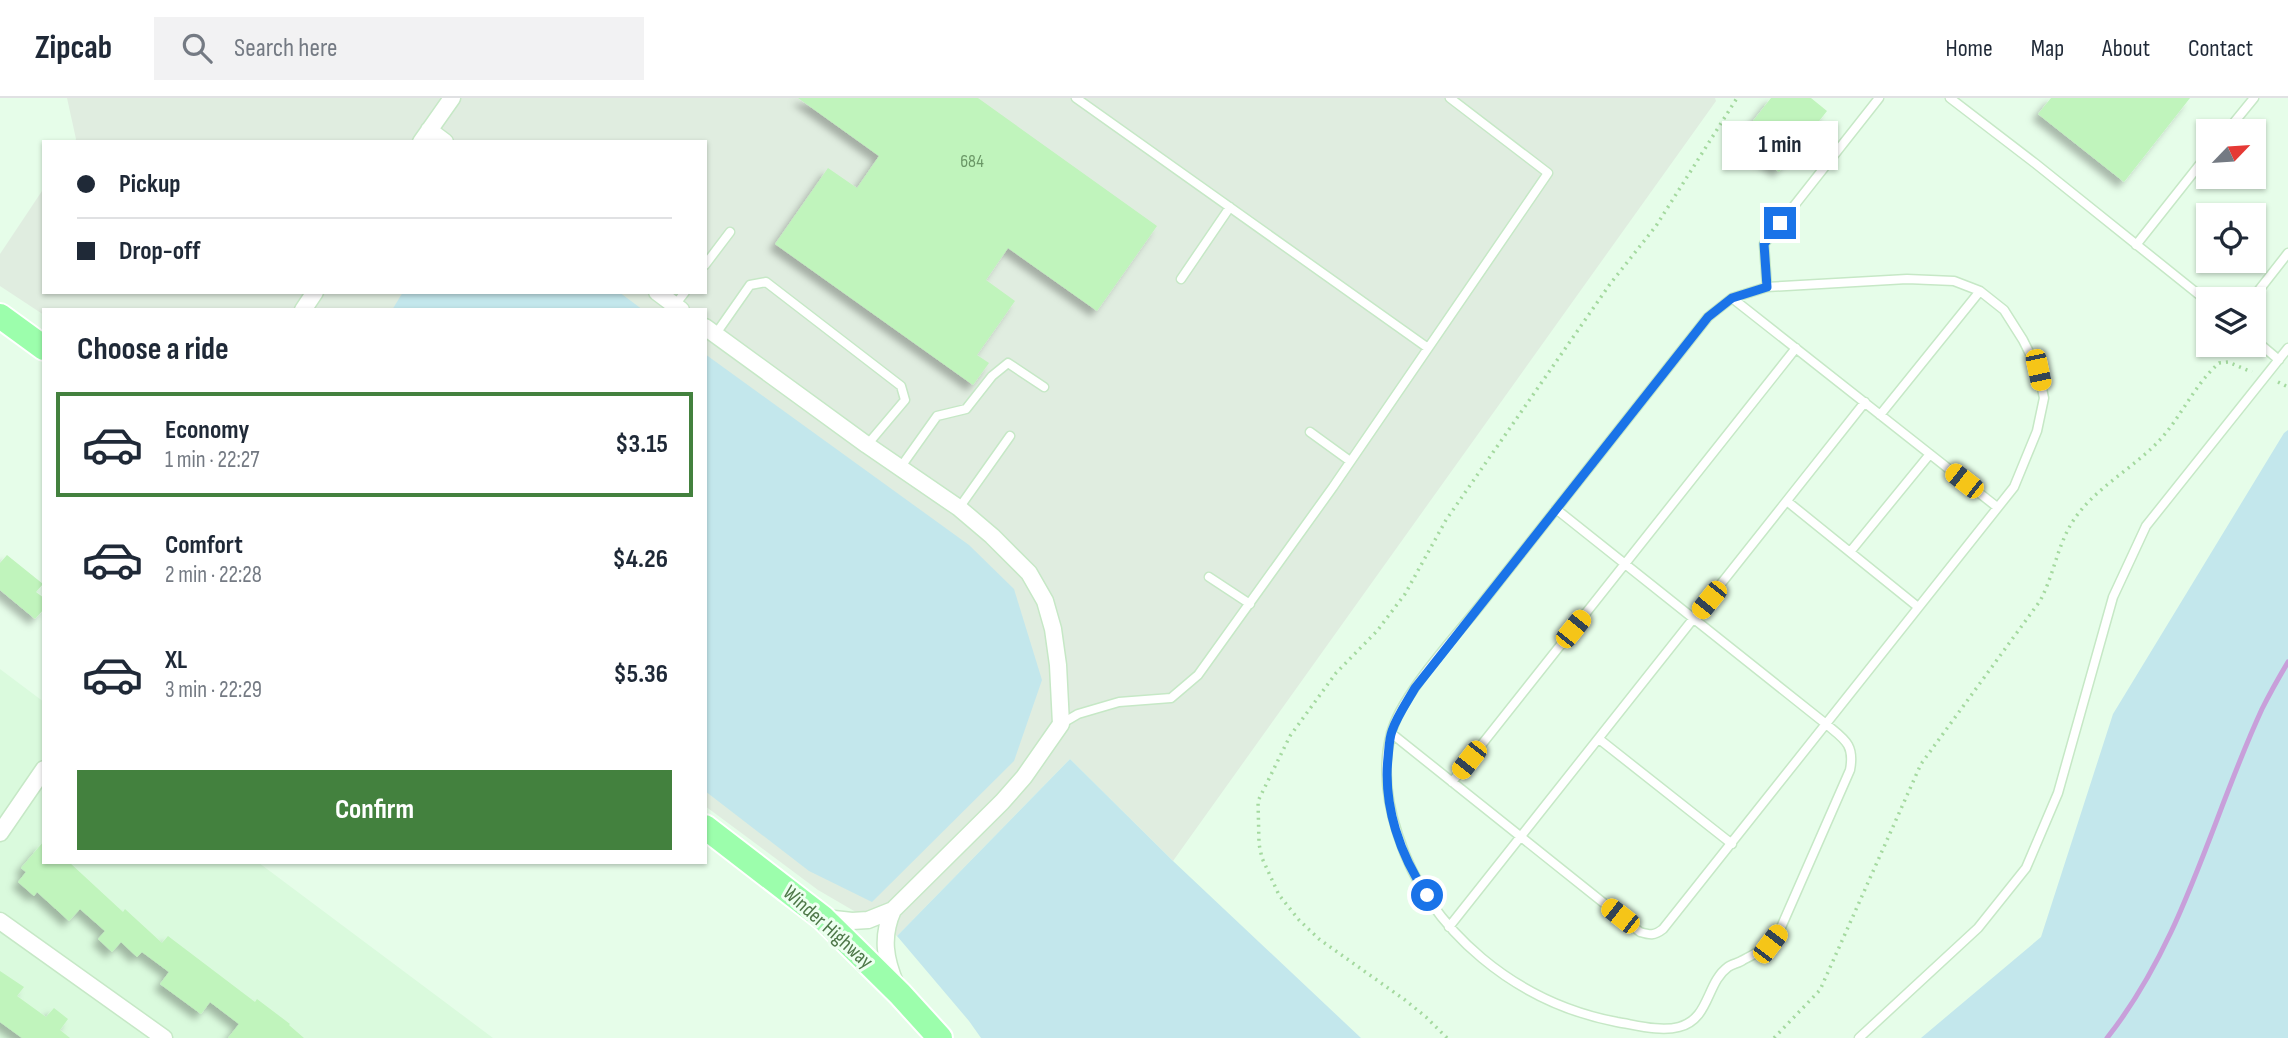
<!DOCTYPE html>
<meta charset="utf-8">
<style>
body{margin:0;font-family:"Sofia Sans Condensed",sans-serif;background:#f2f2f3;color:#1f2937;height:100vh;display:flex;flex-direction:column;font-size:26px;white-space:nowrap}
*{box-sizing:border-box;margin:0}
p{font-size:23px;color:#747a83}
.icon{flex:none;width:38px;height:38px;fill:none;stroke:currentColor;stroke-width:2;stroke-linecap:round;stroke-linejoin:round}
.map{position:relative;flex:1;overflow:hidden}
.side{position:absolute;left:42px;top:210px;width:665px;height:556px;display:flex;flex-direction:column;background:#fff;border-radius:0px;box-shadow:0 2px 5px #0004}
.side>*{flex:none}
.guide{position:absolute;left:42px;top:42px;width:665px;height:154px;border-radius:0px;box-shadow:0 2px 5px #0004;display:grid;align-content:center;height:154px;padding:0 35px;background:#fff}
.needle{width:46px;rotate:65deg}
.buttons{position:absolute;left:2196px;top:21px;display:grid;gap:14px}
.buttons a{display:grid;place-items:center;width:70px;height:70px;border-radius:0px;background:#fff;box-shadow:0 2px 5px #0004;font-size:35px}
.end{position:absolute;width:32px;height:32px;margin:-16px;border:9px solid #1a73e8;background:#fff;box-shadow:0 0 0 4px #fff}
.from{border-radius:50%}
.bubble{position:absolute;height:49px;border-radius:0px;background:#fff;box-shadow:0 2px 5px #0004;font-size:23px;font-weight:700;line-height:49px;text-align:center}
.car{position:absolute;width:21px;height:42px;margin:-21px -10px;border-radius:9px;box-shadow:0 0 5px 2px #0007;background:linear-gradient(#f5c518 24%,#345 0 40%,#f5c518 0 76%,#345 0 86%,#f5c518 0)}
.guide b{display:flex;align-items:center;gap:24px;height:66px;font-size:26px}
.guide b+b{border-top:2px solid #e0e1e3}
.guide i{width:18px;height:18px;background:#1f2937}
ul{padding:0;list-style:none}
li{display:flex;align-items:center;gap:21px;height:105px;margin:0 14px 10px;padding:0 21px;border:4px solid transparent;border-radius:0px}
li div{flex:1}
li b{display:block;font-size:26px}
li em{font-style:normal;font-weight:700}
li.on{border-color:#43813e}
li>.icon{width:63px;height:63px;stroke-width:1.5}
h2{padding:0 35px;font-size:32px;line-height:84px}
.button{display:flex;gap:14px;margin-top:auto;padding:14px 35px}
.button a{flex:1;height:80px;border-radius:0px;background:#43813e;color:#fff;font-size:28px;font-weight:700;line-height:80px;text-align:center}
header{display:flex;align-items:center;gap:42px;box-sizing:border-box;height:98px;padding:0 35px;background:#fff;border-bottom:2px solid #e0e1e3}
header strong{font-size:33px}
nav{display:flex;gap:38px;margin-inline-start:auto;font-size:24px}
.search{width:490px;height:63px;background:#f2f2f3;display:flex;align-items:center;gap:18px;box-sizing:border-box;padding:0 24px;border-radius:0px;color:#747a83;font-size:26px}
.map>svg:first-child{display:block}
</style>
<header>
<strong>Zipcab</strong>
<div class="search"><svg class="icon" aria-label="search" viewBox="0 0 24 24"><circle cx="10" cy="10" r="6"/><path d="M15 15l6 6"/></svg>Search here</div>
<nav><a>Home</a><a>Map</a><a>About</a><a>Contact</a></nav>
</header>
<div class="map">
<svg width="2288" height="940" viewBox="0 0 2288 940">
<defs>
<filter id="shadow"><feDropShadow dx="-6" dy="6" stdDeviation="3.5" flood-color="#0004"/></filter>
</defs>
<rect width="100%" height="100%" fill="#e6fde9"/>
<path fill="#dafadd" d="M0 571 44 604V765H259L493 940H0Z"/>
<path fill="#e0ede0" d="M67 0H1715L1716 3 1173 763 1070 661 897 838 818 792 705 708V212H44V217L0 188V156L44 90V194H705V44H75L76 41Z"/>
<path fill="#c3e7ec" d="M403 194H619L643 212H392Z
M705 256 969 447 1014 491 1042 582 1014 663 872 804 809 773 705 693Z
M2288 332V940H1921L2041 839 2113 616 2284 335Z
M1070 661 1173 763 1361 940H981L969 923 897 838Z"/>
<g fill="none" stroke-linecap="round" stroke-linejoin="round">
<path stroke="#c89fda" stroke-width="5" d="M2107 940C2184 843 2211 721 2262 611 2270 595 2279 579 2288 564"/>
</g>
<path fill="#c0f4bc" filter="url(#shadow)" d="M798 0H978L1157 128 1097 213 1008 150 986 182 1015 203 977 257 989 265 973 287 775 146 828 70 857 90 879 58Z
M1771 0H1811L1827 13 1779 74 1738 42Z
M2051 0H2190L2124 84 2038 16Z
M7 457 43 486 36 494 44 500V511L35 521 0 492V465Z
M44 743V765H70L123 814 125 811 162 845 168 838 255 904 257 901 290 926 289 927 304 940H228L239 926 210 904 201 916 160 886 169 874 142 854 137 859 121 844 112 854 98 841 105 833 80 811 69 823 37 794 34 798 18 784 26 774 21 770Z
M0 873 24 889 17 898 46 919 54 910 68 921 60 932 70 940H22L0 924Z"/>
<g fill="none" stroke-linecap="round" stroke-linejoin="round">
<g stroke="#c6e8c6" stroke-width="11">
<path id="service" d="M1076 0 1428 250
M1950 0 2036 66 2208 204
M2227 33 2254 0
M2136 147 2208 56
M705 167 730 134
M1181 181 1230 109
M1732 200 1997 409
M2252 201 2288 155
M675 207 685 194
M715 237 750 187 766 184 901 288 905 302 867 347
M2254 241 2279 262
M1880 317 1980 193
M1310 334 1350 363
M900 370 937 318 966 311 992 278 1008 265 1044 289
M1788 404 1918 509
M959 410 1010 338
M1556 411 1826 626C1844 641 1855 646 1850 672L1779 834C1769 847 1758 855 1743 862 1739 865 1732 866 1728 869 1706 885 1710 921 1679 929 1660 934 1636 927 1617 924 1518 905 1429 835 1398 737 1387 704 1382 670 1391 636 1400 598 1456 538 1482 505 1557 410 1633 314 1708 219L1732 200 1767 189
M1850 454 1930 356
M1209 479 1250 506
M1061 626 1078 616 1119 604 1171 600 1198 577 1333 389 1548 75 1450 0
M1391 635 1640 834C1650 837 1654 838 1663 831L2014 389 2037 333 2044 300 2038 272 2023 242 2004 212 1980 193 1954 183 1907 181 1767 189 1764 146 1879 0
M1599 641 1732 746
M1452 684 1796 250
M1449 829 1865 304
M1859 940 1978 830 2026 770 2058 695 2113 499 2146 428 2288 250"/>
</g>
<g stroke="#c6e8c6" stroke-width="19">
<path id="minor" d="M429 32 445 44
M421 44 452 0
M657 194 681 212
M303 212 315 194
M705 229 867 347 959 410 992 438 1029 475 1045 503 1053 531 1058 567 1061 626 1024 679 1002 704 893 812 868 822 852 823 825 820
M0 735 44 671
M893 812C881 839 885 861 896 887
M0 823 164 940"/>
</g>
<g stroke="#fff" stroke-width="28">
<path id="primary" d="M0 218 44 250
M705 729 823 820 900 896 940 940"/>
</g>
<path stroke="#a4d99f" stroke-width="3.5" stroke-dasharray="2 5" stroke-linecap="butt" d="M2278 284 2288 289
M1447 940 1426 919 1405 902 1319 841 1299 822 1279 797 1262 760 1259 746 1258 703 1290 638 1336 575 1377 533 1405 496 1446 422 1610 186 1656 128 1737 0
M1774 940 1820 892 1921 666 2040 503C2054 477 2057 448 2073 423 2094 391 2129 373 2156 346 2180 322 2193 288 2219 265L2228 264 2252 274"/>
<use href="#service" stroke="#fff" stroke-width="8"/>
<use href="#minor" stroke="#fff" stroke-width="16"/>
<use href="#primary" stroke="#9cfeac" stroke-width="24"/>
</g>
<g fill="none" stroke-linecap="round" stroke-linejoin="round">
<path stroke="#1a73e8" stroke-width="9" d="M1427 797C1400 757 1383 708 1388 660 1389 651 1389 641 1392 633 1397 618 1407 604 1415 590L1708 219 1732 200 1767 189 1764 146 1780 125"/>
</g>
<g text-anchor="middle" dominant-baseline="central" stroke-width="6" stroke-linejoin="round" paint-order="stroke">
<g font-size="18" fill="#6a9766">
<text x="972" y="63">684</text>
</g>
<g font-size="21" fill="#4e7849" stroke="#edfff0">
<text transform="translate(828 829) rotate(42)">Winder Highway</text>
</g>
</g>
</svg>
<div class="buttons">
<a><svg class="needle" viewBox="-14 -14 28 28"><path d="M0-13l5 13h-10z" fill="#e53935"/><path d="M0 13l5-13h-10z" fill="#747a83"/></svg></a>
<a><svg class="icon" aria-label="locate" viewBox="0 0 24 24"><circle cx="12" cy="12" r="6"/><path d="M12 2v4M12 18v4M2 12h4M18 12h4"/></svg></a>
<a><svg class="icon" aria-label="layers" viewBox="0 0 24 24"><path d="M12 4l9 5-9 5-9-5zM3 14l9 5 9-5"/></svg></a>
</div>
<i class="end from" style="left:1427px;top:797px"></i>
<i class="end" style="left:1780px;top:125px"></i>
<div class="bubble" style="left:1722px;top:23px;width:116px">1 min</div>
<i class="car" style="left:2038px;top:272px;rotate:168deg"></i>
<i class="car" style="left:1964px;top:383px;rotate:308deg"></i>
<i class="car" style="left:1709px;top:502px;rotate:219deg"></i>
<i class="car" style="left:1573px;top:531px;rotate:39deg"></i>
<i class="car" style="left:1469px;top:662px;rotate:218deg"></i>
<i class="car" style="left:1620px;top:818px;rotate:308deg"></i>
<i class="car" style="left:1770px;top:846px;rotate:37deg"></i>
<div class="guide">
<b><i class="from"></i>Pickup</b>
<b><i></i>Drop-off</b>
</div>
<section class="side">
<h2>Choose a ride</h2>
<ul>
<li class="on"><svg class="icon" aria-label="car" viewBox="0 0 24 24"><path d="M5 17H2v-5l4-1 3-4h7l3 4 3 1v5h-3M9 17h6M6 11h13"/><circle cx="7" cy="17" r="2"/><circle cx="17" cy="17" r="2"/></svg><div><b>Economy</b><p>1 min · 22:27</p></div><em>$3.15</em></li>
<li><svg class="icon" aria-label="car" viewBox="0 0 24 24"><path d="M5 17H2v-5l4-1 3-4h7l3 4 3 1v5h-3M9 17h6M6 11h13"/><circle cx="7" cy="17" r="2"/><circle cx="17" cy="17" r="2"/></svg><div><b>Comfort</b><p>2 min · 22:28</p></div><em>$4.26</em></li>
<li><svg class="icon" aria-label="car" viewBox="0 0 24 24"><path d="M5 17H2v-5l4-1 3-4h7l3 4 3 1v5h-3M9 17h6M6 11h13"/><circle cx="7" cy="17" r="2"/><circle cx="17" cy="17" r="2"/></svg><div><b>XL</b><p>3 min · 22:29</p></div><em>$5.36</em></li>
</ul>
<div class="button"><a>Confirm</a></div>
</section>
</div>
